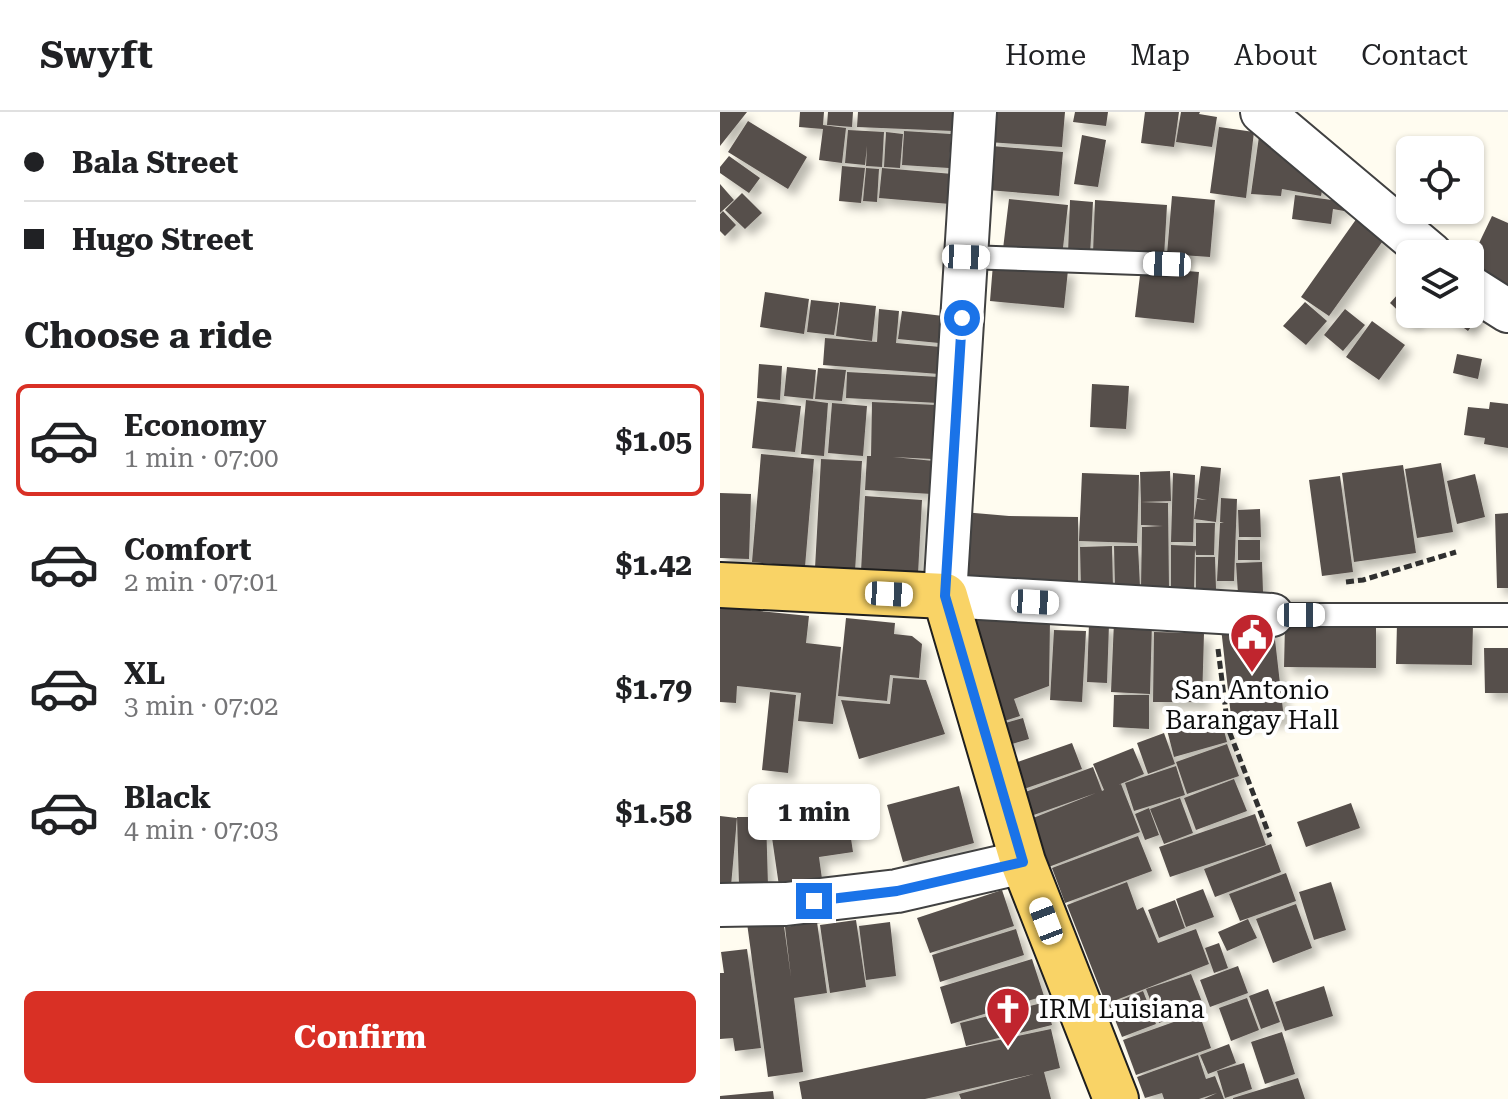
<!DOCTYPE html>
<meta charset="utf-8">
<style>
body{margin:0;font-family:"Roboto Serif",serif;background:#f2f2f2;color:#202124;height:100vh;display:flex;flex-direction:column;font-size:30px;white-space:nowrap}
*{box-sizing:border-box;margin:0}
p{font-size:26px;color:#757577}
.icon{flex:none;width:44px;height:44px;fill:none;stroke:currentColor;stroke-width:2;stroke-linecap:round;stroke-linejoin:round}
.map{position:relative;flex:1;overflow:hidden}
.side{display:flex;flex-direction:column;background:#fff;width:720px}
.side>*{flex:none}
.guide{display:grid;align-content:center;height:176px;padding:0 24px;background:#fff}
.buttons{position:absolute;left:676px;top:24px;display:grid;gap:16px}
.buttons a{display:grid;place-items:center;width:88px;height:88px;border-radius:12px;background:#fff;box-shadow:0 2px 6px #0004;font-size:40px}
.end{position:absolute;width:36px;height:36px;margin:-18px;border:10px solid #1a73e8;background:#fff;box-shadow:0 0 0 4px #fff}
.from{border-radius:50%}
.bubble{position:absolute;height:56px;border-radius:12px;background:#fff;box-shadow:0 2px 6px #0004;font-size:26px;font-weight:700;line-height:56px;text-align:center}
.car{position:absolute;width:24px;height:48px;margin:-24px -12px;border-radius:10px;box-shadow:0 0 6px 2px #0007;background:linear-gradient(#fff 24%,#345 0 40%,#fff 0 76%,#345 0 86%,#fff 0)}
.guide b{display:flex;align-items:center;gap:28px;height:76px;font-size:30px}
.guide b+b{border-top:2px solid #e0e0e0}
.guide i{width:20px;height:20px;background:#202124}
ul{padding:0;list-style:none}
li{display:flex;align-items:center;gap:24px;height:112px;margin:0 16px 12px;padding:0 8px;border:4px solid transparent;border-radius:12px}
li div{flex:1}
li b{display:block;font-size:30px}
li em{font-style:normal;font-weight:700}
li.active{border-color:#d93025}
li>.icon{width:72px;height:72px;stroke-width:1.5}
h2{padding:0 24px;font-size:36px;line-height:96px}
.button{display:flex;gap:16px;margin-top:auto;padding:16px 24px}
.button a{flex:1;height:92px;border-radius:12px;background:#d93025;color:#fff;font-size:32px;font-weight:700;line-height:92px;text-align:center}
header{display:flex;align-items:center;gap:48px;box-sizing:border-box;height:112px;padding:0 40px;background:#fff;border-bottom:2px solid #e0e0e0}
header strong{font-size:38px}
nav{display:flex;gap:44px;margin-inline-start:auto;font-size:28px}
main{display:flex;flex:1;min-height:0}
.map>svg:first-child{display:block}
</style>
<header>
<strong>Swyft</strong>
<nav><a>Home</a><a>Map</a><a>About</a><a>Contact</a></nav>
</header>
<main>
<section class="side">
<div class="guide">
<b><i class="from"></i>Bala Street</b>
<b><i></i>Hugo Street</b>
</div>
<h2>Choose a ride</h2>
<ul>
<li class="active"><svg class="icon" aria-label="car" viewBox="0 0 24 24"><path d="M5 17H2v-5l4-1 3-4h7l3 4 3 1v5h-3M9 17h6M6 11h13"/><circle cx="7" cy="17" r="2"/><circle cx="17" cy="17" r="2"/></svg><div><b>Economy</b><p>1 min · 07:00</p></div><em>$1.05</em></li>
<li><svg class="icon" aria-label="car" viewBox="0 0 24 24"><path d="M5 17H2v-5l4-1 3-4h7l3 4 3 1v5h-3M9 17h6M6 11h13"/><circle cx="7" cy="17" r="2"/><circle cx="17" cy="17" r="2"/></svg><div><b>Comfort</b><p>2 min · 07:01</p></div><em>$1.42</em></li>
<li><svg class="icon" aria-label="car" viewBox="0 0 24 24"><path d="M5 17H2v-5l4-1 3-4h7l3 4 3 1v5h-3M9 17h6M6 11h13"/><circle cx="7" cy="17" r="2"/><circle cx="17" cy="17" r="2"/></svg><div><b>XL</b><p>3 min · 07:02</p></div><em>$1.79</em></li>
<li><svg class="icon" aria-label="car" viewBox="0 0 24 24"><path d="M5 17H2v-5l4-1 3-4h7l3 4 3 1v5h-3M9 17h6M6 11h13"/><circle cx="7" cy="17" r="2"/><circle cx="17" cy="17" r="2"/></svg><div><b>Black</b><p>4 min · 07:03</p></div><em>$1.58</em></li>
</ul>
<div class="button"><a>Confirm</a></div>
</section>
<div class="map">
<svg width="788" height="987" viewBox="0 0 788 987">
<defs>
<filter id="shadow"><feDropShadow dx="7" dy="7" stdDeviation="4" flood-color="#0004"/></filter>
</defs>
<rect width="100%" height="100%" fill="#fffcf0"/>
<path fill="#574f4b" filter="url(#shadow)" d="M0 0H27L0 34Z
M80 0H104L103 13 126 16 122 51 99 48 103 17 79 15Z
M108 0H133L132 15 107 13Z
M138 0H234L233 19 137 15Z
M271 0H345L342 35 268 30Z
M355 0H388L386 14 353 10Z
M425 0H459L454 35 421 31Z
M461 0H480L479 2 497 5 492 35 456 30Z
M28 9 87 45 68 77 8 40Z
M541 10 605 63 601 84 562 77 561 84 531 82Z
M499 15 534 20 526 86 490 81Z
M128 18 164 20 162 55 146 54 147 34 145 53 125 51Z
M184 19 231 22 229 56 182 53Z
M166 20 183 22 180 56 164 55Z
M362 23 386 28 378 75 354 72Z
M272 34 343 40 339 84 268 78Z
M9 44 40 66 29 81 0 61V55Z
M122 54 145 56 141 91 119 89Z
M146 56 159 57 157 90 143 89Z
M162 56 233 62 230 92 159 86Z
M0 72 14 88 0 101Z
M614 72 626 84 624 99 613 97 611 112 572 107 575 83 612 88Z
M22 81 42 101 25 117 5 98Z
M452 84 495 88 490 145 447 142Z
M289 87 348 93 342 144 283 137Z
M350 88 373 90 370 143 348 141Z
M375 88 447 93 444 145 373 141Z
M3 99 16 113 5 124 0 119V102Z
M772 104 788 111V177L750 158V150Z
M637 106 665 126 609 204 581 185Z
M273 152 348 158 344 196 270 189Z
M421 155 479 160 474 211 415 205Z
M687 172 690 174V202H701L692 212 670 191Z
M45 180 89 187 84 222 40 215Z
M91 188 119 191 114 223 87 220Z
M120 190 156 194 152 229 116 224Z
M585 190 607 209 586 233 563 214Z
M159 197 179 199 176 231 221 235 219 262 103 253 105 226 157 230Z
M625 197 645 213 623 239 604 223Z
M750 198 759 204 748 219 725 202H750Z
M182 199 223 204 219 231 178 227Z
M652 209 685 233 659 268 626 245Z
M737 242 762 247 758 267 733 261Z
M39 252 62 254 60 288 37 286Z
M67 255 96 258 93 287 64 284Z
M98 256 126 258 122 289 95 287Z
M127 260 220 265 218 291 126 286Z
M372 272 409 274 406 317 370 315Z
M86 288 108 291 104 344 81 342Z
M37 289 81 294 75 340 32 336Z
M152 290 217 293 212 347 173 345 214 349 212 382 145 378 147 344H151Z
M770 290 788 292V336L764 332 765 326 744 323 748 295 769 297Z
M112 291 147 294 143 344 108 341Z
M41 342 94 347 85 455 32 450Z
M101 347 142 349 135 459 95 456Z
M721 351 733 420 697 426 685 357Z
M683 353 696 441 634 450 622 361Z
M481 354 501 356 496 410 474 407 477 387 487 388 477 386Z
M450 359 451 389 421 390 420 360Z
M362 361 419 363 417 431 359 429Z
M453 361 475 363 473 430H451Z
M755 362 765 405 737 412 727 369Z
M620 364 633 460 602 464 589 368Z
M0 381 31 382 29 447 0 446Z
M145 384 202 388 198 462 141 459Z
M501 386 517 387 514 469H497L500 411 504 410H500Z
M421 390 448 391 449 476H421L422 415 443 414 421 413Z
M540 397 541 425H519L518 398Z
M243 400 289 404 358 405V476L236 475Z
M788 401V476H777L775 402Z
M476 411H495L494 443H476L475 437 474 477H451V433L476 434Z
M518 428H540V448H518Z
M392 434 393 476 361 477 360 435Z
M394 434H418L420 475 395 476Z
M476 445H495L496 477H476Z
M542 450 543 480 518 482 516 451Z
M0 495 89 504 86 531 121 535 113 612 78 609 81 581 17 574 16 591 0 590Z
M126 506 175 511 174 522 192 524 202 532 199 566 170 563 167 589 118 584Z
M256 506 330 509 329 574 294 587 300 604 275 612 252 545Z
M394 509 432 510 430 582 391 580Z
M553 510 564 607 512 613 501 516Z
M369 511 389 512 387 571 367 570Z
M565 511 656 512V556L564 555Z
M677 511 753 513 752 553 676 552Z
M334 518 366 519 362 590 330 588Z
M434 520 484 521 482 590H433Z
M764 536H788V581H765Z
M173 566 206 568 225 622 139 647 121 588 170 592Z
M50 580 76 583 68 661 42 658Z
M394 583H429V617L393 615Z
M500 603 507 630 454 645 447 618Z
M303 606 309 627 278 636 271 615Z
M444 621 455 652 428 662 417 631Z
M352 631 362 657 298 679 289 653Z
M507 632 519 664 467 682 456 650Z
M413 636 424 662 398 673 401 672 420 720 326 756 308 708 376 681 308 705 300 682 373 655 382 679 384 678 373 652Z
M456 654 465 683 414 699 405 671Z
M514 667 527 699 476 718 464 686Z
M239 674 254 731 183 750 167 693Z
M460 686 473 721 444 732 430 697Z
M631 691 640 716 586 735 577 710Z
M429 696 439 723 425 728 415 702Z
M127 700 133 740 99 745 102 767 59 774 50 712Z
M535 702 546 733 450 765 439 735Z
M0 704 17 706 11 774 0 773Z
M17 705H46L48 774H19Z
M418 724 432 759 345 791 332 756Z
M551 732 561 760 495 785 484 757Z
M566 761 576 789 520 809 509 782Z
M407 770 417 798 423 795 438 831 476 817 489 852 386 892 347 793Z
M611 770 626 818 594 828 579 780Z
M483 777 494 805 466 815 456 787Z
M282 778 294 814 210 841 197 806Z
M455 788 465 816 439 826 428 798Z
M576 792 592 836 553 851 536 807Z
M63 807 71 865 65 815 97 810 107 881 74 886 83 960 48 965 27 811Z
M528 807 537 826 507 839 498 820Z
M136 808 146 875 110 881 100 813Z
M170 810 176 864 146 868 139 814Z
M296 817 304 843 220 870 212 843Z
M499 831 508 856 494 861 485 836Z
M27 837 41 936 15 939 13 926 0 927V861H4L1 840Z
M312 847 324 884 231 912 220 875Z
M518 854 528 881 490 895 480 868Z
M471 862 484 895 439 911 426 877Z
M604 874 613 904 565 919 555 890Z
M548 877 560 910 541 917 529 884Z
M423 879 436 912 402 925 389 893Z
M527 886 539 918 511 929 499 896Z
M326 890 332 913 246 934 240 911Z
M479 901 491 936 416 963 403 928Z
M331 917 340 956 324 960 331 987H241L239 982 314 962 205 987H82L79 970Z
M562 920 575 962 545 972 531 930Z
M509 932 516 951 488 962 480 943Z
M478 943 486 967 495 964 504 987H484L497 981 479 987H444L442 981 425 986 417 965Z
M524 951 532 977 505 986 497 959Z
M578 966 585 987H513V986Z
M53 979 54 987H0V984Z"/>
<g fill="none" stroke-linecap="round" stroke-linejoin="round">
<g stroke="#414141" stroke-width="26">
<path id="service" d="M246 145 447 152
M552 503H788"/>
</g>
<g stroke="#414141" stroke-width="46">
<path id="minor" d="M255 0 225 484 552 503
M542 0 711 142
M750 175 788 199
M0 793 66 792 177 779 303 750"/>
</g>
<g stroke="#1f1f1f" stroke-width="48">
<path id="primary" d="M0 473 225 484 303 750 396 987"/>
</g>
<path stroke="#303030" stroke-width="5" stroke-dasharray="8 4" stroke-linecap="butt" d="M626 470 643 468 736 440
M498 537 508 616 550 725"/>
<use href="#service" stroke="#fff" stroke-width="22"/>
<use href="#minor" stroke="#fff" stroke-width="42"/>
<use href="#primary" stroke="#f9d366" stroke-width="44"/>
</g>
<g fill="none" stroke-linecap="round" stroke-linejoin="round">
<path stroke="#1a73e8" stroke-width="10" d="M94 789 177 779 303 750 225 484 242 206"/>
</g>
<defs>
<g id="civic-pin" transform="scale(2.3)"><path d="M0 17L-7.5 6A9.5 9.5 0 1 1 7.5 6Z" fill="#c0252e" stroke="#fff"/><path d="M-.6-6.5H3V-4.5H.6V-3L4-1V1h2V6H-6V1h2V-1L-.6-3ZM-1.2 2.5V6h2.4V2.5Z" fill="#fff"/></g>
<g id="church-pin" transform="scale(2.3)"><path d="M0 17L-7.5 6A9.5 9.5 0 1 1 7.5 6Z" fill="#c0252e" stroke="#fff"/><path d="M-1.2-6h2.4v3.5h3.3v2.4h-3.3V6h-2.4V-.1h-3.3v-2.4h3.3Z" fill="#fff"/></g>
</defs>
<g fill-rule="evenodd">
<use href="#civic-pin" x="532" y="523"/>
<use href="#church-pin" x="288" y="897"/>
</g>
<g text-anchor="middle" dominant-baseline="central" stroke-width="8" stroke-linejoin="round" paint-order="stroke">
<g font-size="26" fill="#0e0e0e" stroke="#fff">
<text x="532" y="578">San Antonio<tspan x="532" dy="30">Barangay Hall</tspan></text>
<text x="319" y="897" text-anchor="start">IRM Luisiana</text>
</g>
</g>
</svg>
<div class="buttons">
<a><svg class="icon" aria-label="locate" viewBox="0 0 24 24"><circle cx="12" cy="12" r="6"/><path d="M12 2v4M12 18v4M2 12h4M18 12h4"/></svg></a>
<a><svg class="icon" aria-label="layers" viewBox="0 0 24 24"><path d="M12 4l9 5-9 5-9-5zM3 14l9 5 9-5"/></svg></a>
</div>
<i class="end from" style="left:242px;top:206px"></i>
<i class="end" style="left:94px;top:789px"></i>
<div class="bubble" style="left:28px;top:672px;width:132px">1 min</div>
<i class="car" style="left:246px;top:145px;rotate:92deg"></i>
<i class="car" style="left:447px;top:152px;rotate:272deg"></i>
<i class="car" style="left:169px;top:482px;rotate:93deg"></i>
<i class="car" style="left:315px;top:490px;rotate:93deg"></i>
<i class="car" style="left:581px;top:503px;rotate:90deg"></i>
<i class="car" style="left:326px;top:809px;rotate:339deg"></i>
</div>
</main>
